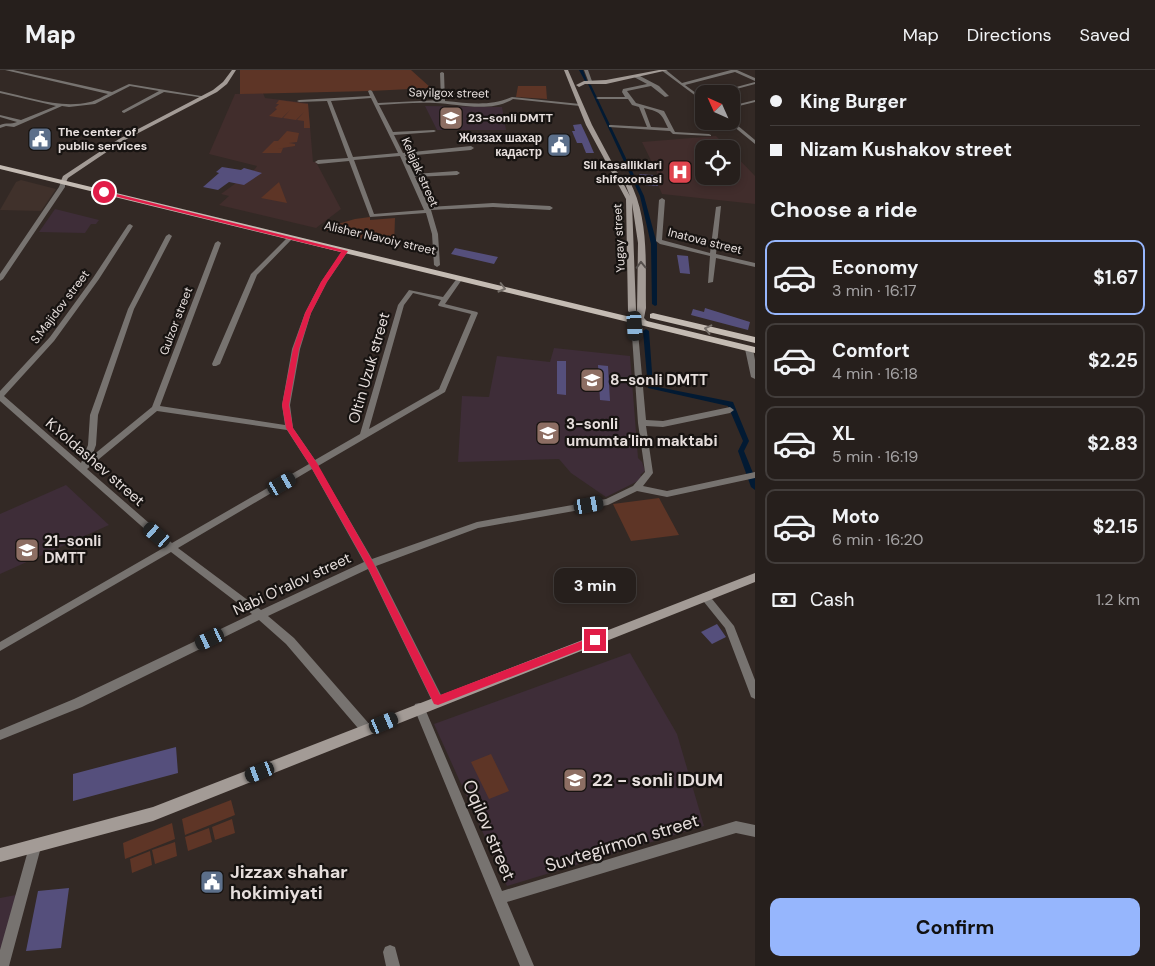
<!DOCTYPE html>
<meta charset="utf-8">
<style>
body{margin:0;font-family:"DM Sans",sans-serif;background:#322c29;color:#f1f3f6;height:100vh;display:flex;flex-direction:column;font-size:19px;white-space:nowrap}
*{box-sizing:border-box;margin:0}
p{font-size:16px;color:#a4a2a3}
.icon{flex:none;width:28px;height:28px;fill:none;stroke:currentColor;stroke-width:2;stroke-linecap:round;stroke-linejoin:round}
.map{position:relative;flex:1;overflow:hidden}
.panel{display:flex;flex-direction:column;background:#261f1c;width:400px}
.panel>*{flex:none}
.hud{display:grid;align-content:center;height:110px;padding:0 15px;background:#261f1c}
.needle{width:32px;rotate:315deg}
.controls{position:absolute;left:695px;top:15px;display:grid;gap:10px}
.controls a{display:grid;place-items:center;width:45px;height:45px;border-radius:10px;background:#261f1c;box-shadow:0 2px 8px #0003,0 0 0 1px #423d3b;font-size:25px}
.end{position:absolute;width:22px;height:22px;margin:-11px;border:6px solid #e11d48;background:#fff;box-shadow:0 0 0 2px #fff}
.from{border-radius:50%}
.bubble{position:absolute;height:35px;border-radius:10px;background:#261f1c;box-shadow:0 2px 8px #0003,0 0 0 1px #423d3b;font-size:16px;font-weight:700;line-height:35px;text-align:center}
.car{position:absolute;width:15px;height:30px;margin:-15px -8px;border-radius:6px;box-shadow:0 0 4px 1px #0007;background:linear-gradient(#222 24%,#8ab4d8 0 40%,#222 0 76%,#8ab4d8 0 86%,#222 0)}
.hud b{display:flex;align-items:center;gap:18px;height:48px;font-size:19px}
.hud b+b{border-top:1px solid #423d3b}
.hud i{width:12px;height:12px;background:#f1f3f6}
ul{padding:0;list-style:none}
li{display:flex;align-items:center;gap:15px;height:75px;margin:0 10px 8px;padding:0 5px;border:2px solid #423d3b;border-radius:10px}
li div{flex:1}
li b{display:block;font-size:19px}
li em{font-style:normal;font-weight:700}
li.selected{border-color:#96b6fd}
li>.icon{width:45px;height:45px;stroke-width:1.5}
h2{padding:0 15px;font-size:22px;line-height:60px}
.pay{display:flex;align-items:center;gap:12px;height:55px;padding:0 15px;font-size:19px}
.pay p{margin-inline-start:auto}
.action{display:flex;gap:10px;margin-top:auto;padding:10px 15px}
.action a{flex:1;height:58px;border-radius:10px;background:#96b6fd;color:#111;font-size:20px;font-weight:700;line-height:58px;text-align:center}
header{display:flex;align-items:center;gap:30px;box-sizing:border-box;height:70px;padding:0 25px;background:#261f1c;border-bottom:1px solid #423d3b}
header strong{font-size:24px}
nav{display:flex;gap:28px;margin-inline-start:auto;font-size:18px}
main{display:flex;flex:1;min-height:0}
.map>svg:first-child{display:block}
</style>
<header>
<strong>Map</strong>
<nav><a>Map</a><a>Directions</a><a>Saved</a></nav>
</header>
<main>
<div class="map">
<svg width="755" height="896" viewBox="0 0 755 896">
<rect width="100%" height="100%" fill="#332925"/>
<path fill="#40312b" d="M21 110 56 119 41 141 0 140 16 112Z"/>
<path fill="#3e2d38" d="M425 36 502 37 506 60H437Z
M55 139 99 150 96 154H91L85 163 39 162Z
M554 278 630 286 638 388 642 392 645 401 640 405 644 408 606 427 571 403 559 389 458 392 462 326 489 327 497 286 550 292Z
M66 415 109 455 0 504V444Z
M630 583 677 664 704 756 507 816 434 654Z
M16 825 0 883V828Z"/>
<path fill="#412d2c" d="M263 23 265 28 308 33 313 92H316L341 139 316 158 219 135 229 126 221 124 255 99 257 96 209 84 235 24Z
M716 66 729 79H704V106H731V81L755 106V134L662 124 654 105H658L642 72Z"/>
<path fill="#5e3526" d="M240 0H411L431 18 370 21 240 24Z
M518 16H546L547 29 516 27Z
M279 30 308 34 310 58H304V51L297 50 304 42 296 50 283 48 290 40 282 48 269 46 277 39 275 38 279 34H276Z
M287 61 299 63 297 72 289 73 295 74V76L276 79 283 78 281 83H262L274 71H278Z
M279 112 287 133 261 128Z
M370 147V150L395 148 394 176 320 159 355 149Z
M659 428 679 465 631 471 613 434Z
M491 684 509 721 489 729 471 692Z
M231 730 235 745 185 765 182 749Z
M232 749 235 763 215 770 212 757Z
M172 753 175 769 125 789 123 773Z
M209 758 212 772 188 781 185 767Z
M175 772 177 786 155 794 152 780Z
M150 781 152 795 132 803 130 789Z"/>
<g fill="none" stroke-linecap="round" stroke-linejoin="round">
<path fill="#021a33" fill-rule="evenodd" d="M579 0H583L588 13H586Z
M588 14 591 15 644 126 657 174V235L655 236 652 234 651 174 640 126Z
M646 259 649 261 653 316 733 332 749 371 744 381 755 408V420L751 417 738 381 743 371 728 336 648 318 643 261Z"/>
</g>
<path fill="#554f7c" d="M581 54 588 69 594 83H586L582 73H577L574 66 572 61H575L573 55Z
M222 97 241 100 244 98 262 103 244 115 229 112 218 120 203 117 219 103 216 102Z
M639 104 653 105 658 116 644 115Z
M455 178 498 187 494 194 451 184Z
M677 185 688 186 690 204 680 203Z
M705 238 750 252 748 260 691 245 693 239 704 242Z
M557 291H566V325L557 324Z
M598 295 608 296 610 331 600 330Z
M717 554 726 567 712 574 701 562Z
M176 677 178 703 73 731V704Z
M69 818 61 878 26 881 38 821Z"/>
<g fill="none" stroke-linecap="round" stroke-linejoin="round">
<path fill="#777370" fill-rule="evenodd" d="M5 0H13L112 22 129 14 207 27 205 28 164 22 124 43 122 42V41L159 21 130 16 95 34 69 37 62 36 14 57 6 56 0 58V55C6 52 11 55 17 52L0 47V45L21 50 56 36 0 23V21C29 27 60 39 90 32 96 31 103 26 108 24Z
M584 0H588L593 14 589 13Z
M661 0H666L682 13 731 0H737L755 8V11L735 2 685 15 704 29V32Z
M442 2 444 3 445 31C469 33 489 37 512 27L580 34 582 35 580 36 513 29C490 43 459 34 435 33 416 32 398 34 379 35L393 62 434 60 436 61 434 62 394 65 403 83 471 76 474 78 471 80 405 86 414 104 457 101 460 103 457 105 415 107 429 137 493 133 550 136 553 138 550 140 493 137 431 140 438 164 440 195 437 197 434 195 432 164 426 143 370 147 349 91 318 94 315 92 318 90 348 88 327 31 299 32 297 31 299 30 370 26 368 21 370 20 372 21 378 33 441 30 440 3ZM371 28 398 83 353 87 331 31ZM400 86 424 140 374 144 354 90Z
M634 5H638L659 16 669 26 665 27 651 16 627 21 636 33 664 41 675 62 709 64 711 65V66L673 64 670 61 609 57V55H611L647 57 639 37 632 35 628 29H598L596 28 598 27H625L622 22 623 19 647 14 634 7ZM644 38C661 42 661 43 668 58L651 57Z
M755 12V14L718 24H710Z
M755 30V32L731 38V36Z
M731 50 755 70V74L727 51Z
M61 112H65V117L3 209 0 211V204L59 117Z
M662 128 665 130 662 170 710 183 716 137 721 136 716 184 755 193V197L716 188 713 212 708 213 710 186 660 174 656 171 659 130Z
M130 154 133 156 99 209 54 271 4 326 81 393 88 375 90 345 128 239 166 166 169 164 172 166 134 239 98 345 96 375 92 386 152 337 215 173 218 171 221 173 160 336 285 355 282 335 292 279 305 243 321 212 343 180H347L348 181 327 212 311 243 300 279 290 335 293 358 315 390 360 364 398 235 409 220 443 227 458 207 463 208 445 234 477 242 478 243 445 322 318 396 372 489 477 452 606 429 633 416 645 402 638 353 631 251 634 249 637 251 646 350 663 351 730 337 734 340 730 343 663 357 646 356 653 403 643 416 667 421 755 402V408L667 427 637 421 608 435 478 458 376 496 442 627 443 631 442 635 438 636 434 635 368 499 268 546 294 568 371 656 372 660 371 664 367 665 363 664 286 574 259 550 82 637 0 670V660L74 629 252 544 171 482 0 581V572L165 477 0 331V321L50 267 93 208 128 155ZM413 223 441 230 438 235 439 236 471 244 439 319 369 359 404 235ZM157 341 287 360 309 394 172 473 87 399ZM312 399 364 492 261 540 178 478Z
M288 167 293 168 257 205 220 294 216 296H213L212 294 251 204Z
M747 277H749L753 279 755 290V309L751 307 745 279Z
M705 523 708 524 734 556 755 610V629L751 627 750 624 725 558 700 527 702 524Z
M419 633 423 634 502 821 736 751 755 755V767L736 763 507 832 534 896H520L414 638 415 634Z
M35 771 39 773 41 777 9 896H0V880L29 777 31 773Z
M390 875 395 877 400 896H386L383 882 385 877Z"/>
<path fill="#a39b96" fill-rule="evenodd" d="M232 0H236L227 14 217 22 123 71 68 108 65 114 60 113 63 106 119 69 213 20 223 12Z
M564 0H568L592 55 630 126 624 111 625 110H629C650 149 645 195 646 238L644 248 650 254 649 256 636 254V249L628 241 626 129 586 55ZM632 133 638 173 637 242 636 240Z
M659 0H668L606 14H585L579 17 576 15 584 11 606 10Z
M755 503V512L153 751 0 792V778L153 737Z"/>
<path fill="#c4bbb3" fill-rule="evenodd" d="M0 95 755 277V283L0 99Z
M653 243 755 267V273L650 248V244Z"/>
</g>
<defs><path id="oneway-chevron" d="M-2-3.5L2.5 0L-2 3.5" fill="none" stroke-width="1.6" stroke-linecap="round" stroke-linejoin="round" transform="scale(1.25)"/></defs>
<use stroke="#56504d" href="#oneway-chevron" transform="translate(641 195) rotate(-91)"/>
<g stroke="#766f6a">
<use href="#oneway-chevron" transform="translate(502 218) rotate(14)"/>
<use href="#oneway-chevron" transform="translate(708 259) rotate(-167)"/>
</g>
<path fill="#e11d48" d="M104 121 348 181 327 212 311 243 299 279 289 335 293 358 317 393 373 492 440 625 595 566 599 570 598 573 438 635 434 634 367 496 311 397 286 358 282 335 293 279 305 243 321 212 341 182 102 123Z"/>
<defs>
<g id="school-square" transform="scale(1.25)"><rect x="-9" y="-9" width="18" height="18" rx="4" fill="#8d6e63" stroke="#171311"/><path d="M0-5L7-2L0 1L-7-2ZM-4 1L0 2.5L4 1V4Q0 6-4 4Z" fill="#fff"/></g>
<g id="civic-square" transform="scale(1.25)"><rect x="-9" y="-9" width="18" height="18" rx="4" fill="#5c6f8a" stroke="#171311"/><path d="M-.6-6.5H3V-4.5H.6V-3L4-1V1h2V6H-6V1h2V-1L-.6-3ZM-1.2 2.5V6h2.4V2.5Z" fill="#fff"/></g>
<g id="hospital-square" transform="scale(1.25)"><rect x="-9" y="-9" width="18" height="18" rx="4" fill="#e0444e" stroke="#171311"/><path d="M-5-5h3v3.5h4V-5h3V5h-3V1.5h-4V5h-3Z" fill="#fff"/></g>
</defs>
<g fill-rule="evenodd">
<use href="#school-square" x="451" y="48"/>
<use href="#civic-square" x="40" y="69"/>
<use href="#civic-square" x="559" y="75"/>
<use href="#hospital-square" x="680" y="102"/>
<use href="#school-square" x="592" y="310"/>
<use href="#school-square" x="548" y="363"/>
<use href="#school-square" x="27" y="480"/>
<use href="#school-square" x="575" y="710"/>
<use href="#civic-square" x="212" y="812"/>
</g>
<g text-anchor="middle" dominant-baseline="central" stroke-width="4.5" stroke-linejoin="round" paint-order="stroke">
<g font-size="12" fill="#e6dedc" stroke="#171311">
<text transform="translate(449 23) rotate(1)">Sayilgox street</text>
<text transform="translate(420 102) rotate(66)">Kelajak street</text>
<text transform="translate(380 168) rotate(13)">Alisher Navoiy street</text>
<text transform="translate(619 168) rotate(-93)">Yugay street</text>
<text transform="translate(705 171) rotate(14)">Inatova street</text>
<text transform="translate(60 237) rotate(-53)">S.Majidov street</text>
<text transform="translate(176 251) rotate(-69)">Gulzor street</text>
</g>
<g font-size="12" font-weight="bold" fill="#e6dedc" stroke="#171311" text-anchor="start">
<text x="468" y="48">23-sonli DMTT</text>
<text x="58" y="62">The center of<tspan x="58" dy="14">public services</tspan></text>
<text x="542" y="68" text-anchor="end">Жиззах шахар<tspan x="542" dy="14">кадастр</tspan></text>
<text x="662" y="95" text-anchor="end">Sil kasalliklari<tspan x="662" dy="14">shifoxonasi</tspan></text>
</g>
<g font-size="15" fill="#e6dedc" stroke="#171311">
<text transform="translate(369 298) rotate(-74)">Oltin Uzuk street</text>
<text transform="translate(95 392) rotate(41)">K.Yoldashev street</text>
<text transform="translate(292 514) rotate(-25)">Nabi O'ralov street</text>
</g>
<g font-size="15" font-weight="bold" fill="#e6dedc" stroke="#171311" text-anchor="start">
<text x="610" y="310">8-sonli DMTT</text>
<text x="566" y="354">3-sonli<tspan x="566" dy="17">umumta'lim maktabi</tspan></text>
<text x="44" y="471">21-sonli<tspan x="44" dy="17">DMTT</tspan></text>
</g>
<g font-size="18" font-weight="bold" fill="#e6dedc" stroke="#171311" text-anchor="start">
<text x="592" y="710">22 - sonli IDUM</text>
<text x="230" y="802">Jizzax shahar<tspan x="230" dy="21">hokimiyati</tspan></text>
</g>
<g font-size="18" fill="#e6dedc" stroke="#171311">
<text transform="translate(489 760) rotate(67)">Oqilov street</text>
<text transform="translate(622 773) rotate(-17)">Suvtegirmon street</text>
</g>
</g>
</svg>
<div class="controls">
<a><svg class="needle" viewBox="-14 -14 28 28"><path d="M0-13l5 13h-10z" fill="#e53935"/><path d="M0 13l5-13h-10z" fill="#a4a2a3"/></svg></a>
<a><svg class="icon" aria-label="locate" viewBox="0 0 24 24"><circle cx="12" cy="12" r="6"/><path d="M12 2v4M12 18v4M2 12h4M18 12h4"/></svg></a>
</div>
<i class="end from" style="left:104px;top:122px"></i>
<i class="end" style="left:595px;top:570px"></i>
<div class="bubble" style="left:554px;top:498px;width:82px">3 min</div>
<i class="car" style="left:635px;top:256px;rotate:176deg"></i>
<i class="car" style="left:282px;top:414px;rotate:60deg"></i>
<i class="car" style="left:589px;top:435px;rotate:80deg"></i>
<i class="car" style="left:157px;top:465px;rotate:311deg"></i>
<i class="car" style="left:210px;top:569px;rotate:244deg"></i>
<i class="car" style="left:384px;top:653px;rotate:67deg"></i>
<i class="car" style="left:260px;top:702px;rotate:249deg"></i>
</div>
<section class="panel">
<div class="hud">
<b><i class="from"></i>King Burger</b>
<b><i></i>Nizam Kushakov street</b>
</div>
<h2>Choose a ride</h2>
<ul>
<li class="selected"><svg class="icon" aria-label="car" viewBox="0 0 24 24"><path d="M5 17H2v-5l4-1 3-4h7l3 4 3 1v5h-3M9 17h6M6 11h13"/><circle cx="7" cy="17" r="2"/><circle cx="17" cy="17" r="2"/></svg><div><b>Economy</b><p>3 min · 16:17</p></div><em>$1.67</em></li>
<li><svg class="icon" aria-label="car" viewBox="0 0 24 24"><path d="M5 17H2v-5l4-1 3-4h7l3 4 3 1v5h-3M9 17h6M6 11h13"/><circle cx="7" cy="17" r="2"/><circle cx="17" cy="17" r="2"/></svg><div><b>Comfort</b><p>4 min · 16:18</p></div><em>$2.25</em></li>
<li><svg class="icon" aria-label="car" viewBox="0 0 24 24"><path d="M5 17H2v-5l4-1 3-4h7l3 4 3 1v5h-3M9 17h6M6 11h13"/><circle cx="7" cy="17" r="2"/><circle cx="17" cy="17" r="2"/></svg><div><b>XL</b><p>5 min · 16:19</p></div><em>$2.83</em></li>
<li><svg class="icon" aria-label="car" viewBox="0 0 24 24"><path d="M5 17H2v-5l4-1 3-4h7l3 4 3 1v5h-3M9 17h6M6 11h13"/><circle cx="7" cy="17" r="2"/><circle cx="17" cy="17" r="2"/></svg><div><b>Moto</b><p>6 min · 16:20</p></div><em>$2.15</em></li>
</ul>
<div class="pay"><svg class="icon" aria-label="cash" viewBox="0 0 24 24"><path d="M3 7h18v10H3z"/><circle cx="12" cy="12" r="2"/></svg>Cash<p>1.2 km</p></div>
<div class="action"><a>Confirm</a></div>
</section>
</main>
